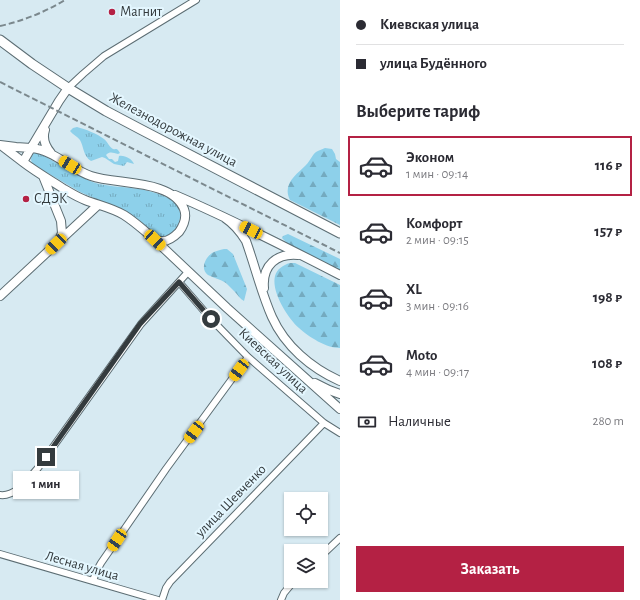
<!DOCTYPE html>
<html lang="ru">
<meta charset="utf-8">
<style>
body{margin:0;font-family:"Alegreya Sans",sans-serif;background:#f2f2f3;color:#2b2b33;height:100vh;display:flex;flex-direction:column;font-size:15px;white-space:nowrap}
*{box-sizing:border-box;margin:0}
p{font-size:13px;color:#7c7c81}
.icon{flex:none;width:22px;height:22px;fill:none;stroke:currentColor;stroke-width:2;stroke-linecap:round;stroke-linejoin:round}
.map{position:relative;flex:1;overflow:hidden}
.drawer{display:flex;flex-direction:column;background:#fff;width:300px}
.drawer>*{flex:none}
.hud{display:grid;align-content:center;height:88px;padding:0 16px;background:#fff}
.buttons{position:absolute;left:284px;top:492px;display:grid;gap:8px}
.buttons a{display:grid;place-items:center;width:44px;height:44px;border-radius:0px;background:#fff;box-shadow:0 1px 3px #0004;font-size:20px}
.end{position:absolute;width:18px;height:18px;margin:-9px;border:5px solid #343b3e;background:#fff;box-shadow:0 0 0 2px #fff}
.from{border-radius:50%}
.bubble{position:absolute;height:28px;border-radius:0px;background:#fff;box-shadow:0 1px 3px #0004;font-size:13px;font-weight:700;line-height:28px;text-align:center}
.car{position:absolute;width:12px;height:24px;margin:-12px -6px;border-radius:5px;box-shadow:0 0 3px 1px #0007;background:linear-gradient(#f5c518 24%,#345 0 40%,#f5c518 0 76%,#345 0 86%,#f5c518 0)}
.hud b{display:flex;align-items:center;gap:14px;height:38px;font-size:15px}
.hud b+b{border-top:1px solid #e1e1e2}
.hud i{width:10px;height:10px;background:#2b2b33}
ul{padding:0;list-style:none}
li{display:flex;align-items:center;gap:12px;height:60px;margin:0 8px 6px;padding:0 8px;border:2px solid transparent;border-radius:0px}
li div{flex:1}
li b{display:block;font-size:15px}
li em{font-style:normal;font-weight:700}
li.selected{border-color:#b42144}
li>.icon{width:36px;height:36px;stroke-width:1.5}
h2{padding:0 16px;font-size:18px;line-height:48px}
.pay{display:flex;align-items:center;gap:10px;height:44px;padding:0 16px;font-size:15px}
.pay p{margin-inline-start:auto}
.cta{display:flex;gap:8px;margin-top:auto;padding:8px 16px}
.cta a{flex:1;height:46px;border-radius:0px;background:#b42144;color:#fff;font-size:16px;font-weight:700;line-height:46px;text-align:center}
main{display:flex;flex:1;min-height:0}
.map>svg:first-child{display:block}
</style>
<main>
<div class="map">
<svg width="340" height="600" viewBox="0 0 340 600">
<defs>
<pattern id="grass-tufts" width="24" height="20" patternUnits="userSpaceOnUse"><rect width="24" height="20" fill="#8dd0ea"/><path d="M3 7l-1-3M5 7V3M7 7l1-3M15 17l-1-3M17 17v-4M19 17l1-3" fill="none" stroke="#74aabf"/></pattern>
<pattern id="forest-firs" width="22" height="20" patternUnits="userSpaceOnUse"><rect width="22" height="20" fill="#8dd0ea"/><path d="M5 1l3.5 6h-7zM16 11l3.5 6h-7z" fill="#74aabf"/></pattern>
</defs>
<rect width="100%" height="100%" fill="#d7eaf2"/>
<path fill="url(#grass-tufts)" d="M77 127C85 129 98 134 104 139 107 141 110 148 113 149 117 150 116 147 120 153L118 154C113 153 110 151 106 155L109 159H112L115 162 118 161 119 156C125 155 132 159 134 164L127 162 124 166 114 164 105 158 102 157 91 161C83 156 84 147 80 140 77 136 73 135 70 131L73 128Z
M35 152 39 153C49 159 59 164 68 170 78 175 88 181 99 184 125 189 145 186 170 199 190 209 178 240 158 236L139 220 130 214 113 206 80 192 34 165C29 160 31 156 35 152Z"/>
<path fill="url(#forest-firs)" d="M325 148 332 149 335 154 336 159 340 162V225L290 200C282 184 296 175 306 165 310 161 312 155 316 152 319 150 323 149 325 148Z
M288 234 340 259V270L287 243 282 238 283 236Z
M224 249H227L233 254 247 289 244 301C240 299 238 295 235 292 232 289 229 286 226 283 220 279 214 278 208 275 200 269 205 258 212 253 215 251 220 250 224 249Z
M290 263H295L340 285V348C326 348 309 337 299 328 288 318 271 292 275 276 277 269 283 265 290 263Z"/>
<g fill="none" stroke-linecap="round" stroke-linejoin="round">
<g stroke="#5c6d73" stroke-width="8">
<path id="minor" d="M68 88 83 74 104 56 196 0
M179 282 211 319 248 357 324 423 340 433
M0 495C16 497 28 479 38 468L141 324 188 272
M0 554 158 600
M321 556 340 538
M93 581 96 572 101 563 166 469 248 357
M162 600 166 588 170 582 324 423
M281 600 284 593 294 581"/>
</g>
<g stroke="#5c6d73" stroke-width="10">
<path id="tertiary" d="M45 130C42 139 45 146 51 153
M0 145 16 147 31 148 59 101 68 88
M2 146 23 162
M31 148C54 150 70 169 91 176 117 185 172 179 184 209 187 217 184 225 179 232 174 237 168 242 161 241 160 241 155 240 155 240 152 238 149 234 146 232 139 226 132 220 124 215 112 208 98 205 85 200 77 197 71 193 64 189 50 180 36 172 23 162Z
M43 176 61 221 62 233 59 240
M175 195C231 219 286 247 340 275
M225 218C234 224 240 231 246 241 255 266 261 292 272 317 285 346 311 368 340 381
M155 240 227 308 340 409
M264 288C262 265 277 253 298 255
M0 296 98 205
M315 383 329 390 340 394"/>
</g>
<g stroke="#5c6d73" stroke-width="11">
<path id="secondary" d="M0 40 32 64 68 88 106 111 140 129 340 233"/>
</g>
<use href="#minor" stroke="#fff" stroke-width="6"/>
<use href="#tertiary" stroke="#fff" stroke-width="8"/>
<use href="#secondary" stroke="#fff" stroke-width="9"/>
<path stroke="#7b888d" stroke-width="2" stroke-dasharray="6 3" stroke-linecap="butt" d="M0 26C23 21 45 12 65 0
M0 82 340 253"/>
</g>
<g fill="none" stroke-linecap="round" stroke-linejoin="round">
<path stroke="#343b3e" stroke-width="5" d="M46 457 140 324 179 282 211 319"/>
</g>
<g fill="#b42144" stroke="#e4f7ff" stroke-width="1.5">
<circle cx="112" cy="12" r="4"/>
<circle cx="26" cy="199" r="4"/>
</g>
<g text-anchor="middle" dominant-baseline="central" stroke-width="4" stroke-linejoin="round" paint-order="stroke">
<g font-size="14" fill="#343b3e" stroke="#e4f7ff" text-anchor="start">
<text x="120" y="12">Магнит</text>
<text x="34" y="199">СДЭК</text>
</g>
<g font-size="14" fill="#343b3e" stroke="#e4f7ff">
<text transform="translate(173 130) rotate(28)">Железнодорожная улица</text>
<text transform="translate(273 361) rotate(43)">Киевская улица</text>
<text transform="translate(231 501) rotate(-46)">улица Шевченко</text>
<text transform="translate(82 566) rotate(16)">Лесная улица</text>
</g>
</g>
</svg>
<div class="buttons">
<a><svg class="icon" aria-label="locate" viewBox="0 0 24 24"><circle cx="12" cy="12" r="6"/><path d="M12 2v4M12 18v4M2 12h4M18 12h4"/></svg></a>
<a><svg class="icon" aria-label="layers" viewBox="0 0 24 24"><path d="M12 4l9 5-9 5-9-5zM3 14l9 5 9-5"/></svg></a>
</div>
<i class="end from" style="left:211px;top:319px"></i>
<i class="end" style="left:46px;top:457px"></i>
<div class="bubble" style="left:13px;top:471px;width:66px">1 мин</div>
<i class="car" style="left:70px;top:165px;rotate:301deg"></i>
<i class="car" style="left:251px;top:230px;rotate:296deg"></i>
<i class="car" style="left:155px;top:240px;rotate:133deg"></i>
<i class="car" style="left:56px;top:244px;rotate:226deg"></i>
<i class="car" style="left:239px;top:370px;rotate:217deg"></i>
<i class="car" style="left:194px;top:432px;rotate:217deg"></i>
<i class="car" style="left:117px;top:540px;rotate:214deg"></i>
</div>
<section class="drawer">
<div class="hud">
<b><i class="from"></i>Киевская улица</b>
<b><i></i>улица Будённого</b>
</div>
<h2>Выберите тариф</h2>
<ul>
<li class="selected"><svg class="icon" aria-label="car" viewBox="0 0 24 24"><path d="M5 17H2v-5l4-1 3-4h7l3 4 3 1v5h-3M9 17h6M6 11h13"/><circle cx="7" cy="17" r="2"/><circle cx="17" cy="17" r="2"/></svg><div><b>Эконом</b><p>1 мин · 09:14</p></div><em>116 ₽</em></li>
<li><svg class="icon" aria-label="car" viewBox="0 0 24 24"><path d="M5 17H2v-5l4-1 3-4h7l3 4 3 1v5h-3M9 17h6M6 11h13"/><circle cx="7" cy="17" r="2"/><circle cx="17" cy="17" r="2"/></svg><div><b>Комфорт</b><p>2 мин · 09:15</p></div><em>157 ₽</em></li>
<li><svg class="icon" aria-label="car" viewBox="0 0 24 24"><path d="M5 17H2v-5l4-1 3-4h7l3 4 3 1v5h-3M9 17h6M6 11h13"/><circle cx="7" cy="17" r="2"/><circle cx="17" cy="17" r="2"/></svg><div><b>XL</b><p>3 мин · 09:16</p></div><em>198 ₽</em></li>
<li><svg class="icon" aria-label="car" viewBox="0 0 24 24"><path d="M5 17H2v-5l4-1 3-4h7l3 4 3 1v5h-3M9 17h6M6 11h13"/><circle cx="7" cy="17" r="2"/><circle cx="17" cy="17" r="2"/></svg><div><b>Moto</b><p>4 мин · 09:17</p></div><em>108 ₽</em></li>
</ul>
<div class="pay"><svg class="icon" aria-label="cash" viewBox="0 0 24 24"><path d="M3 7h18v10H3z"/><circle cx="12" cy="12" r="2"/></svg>Наличные<p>280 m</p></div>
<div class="cta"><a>Заказать</a></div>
</section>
</main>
